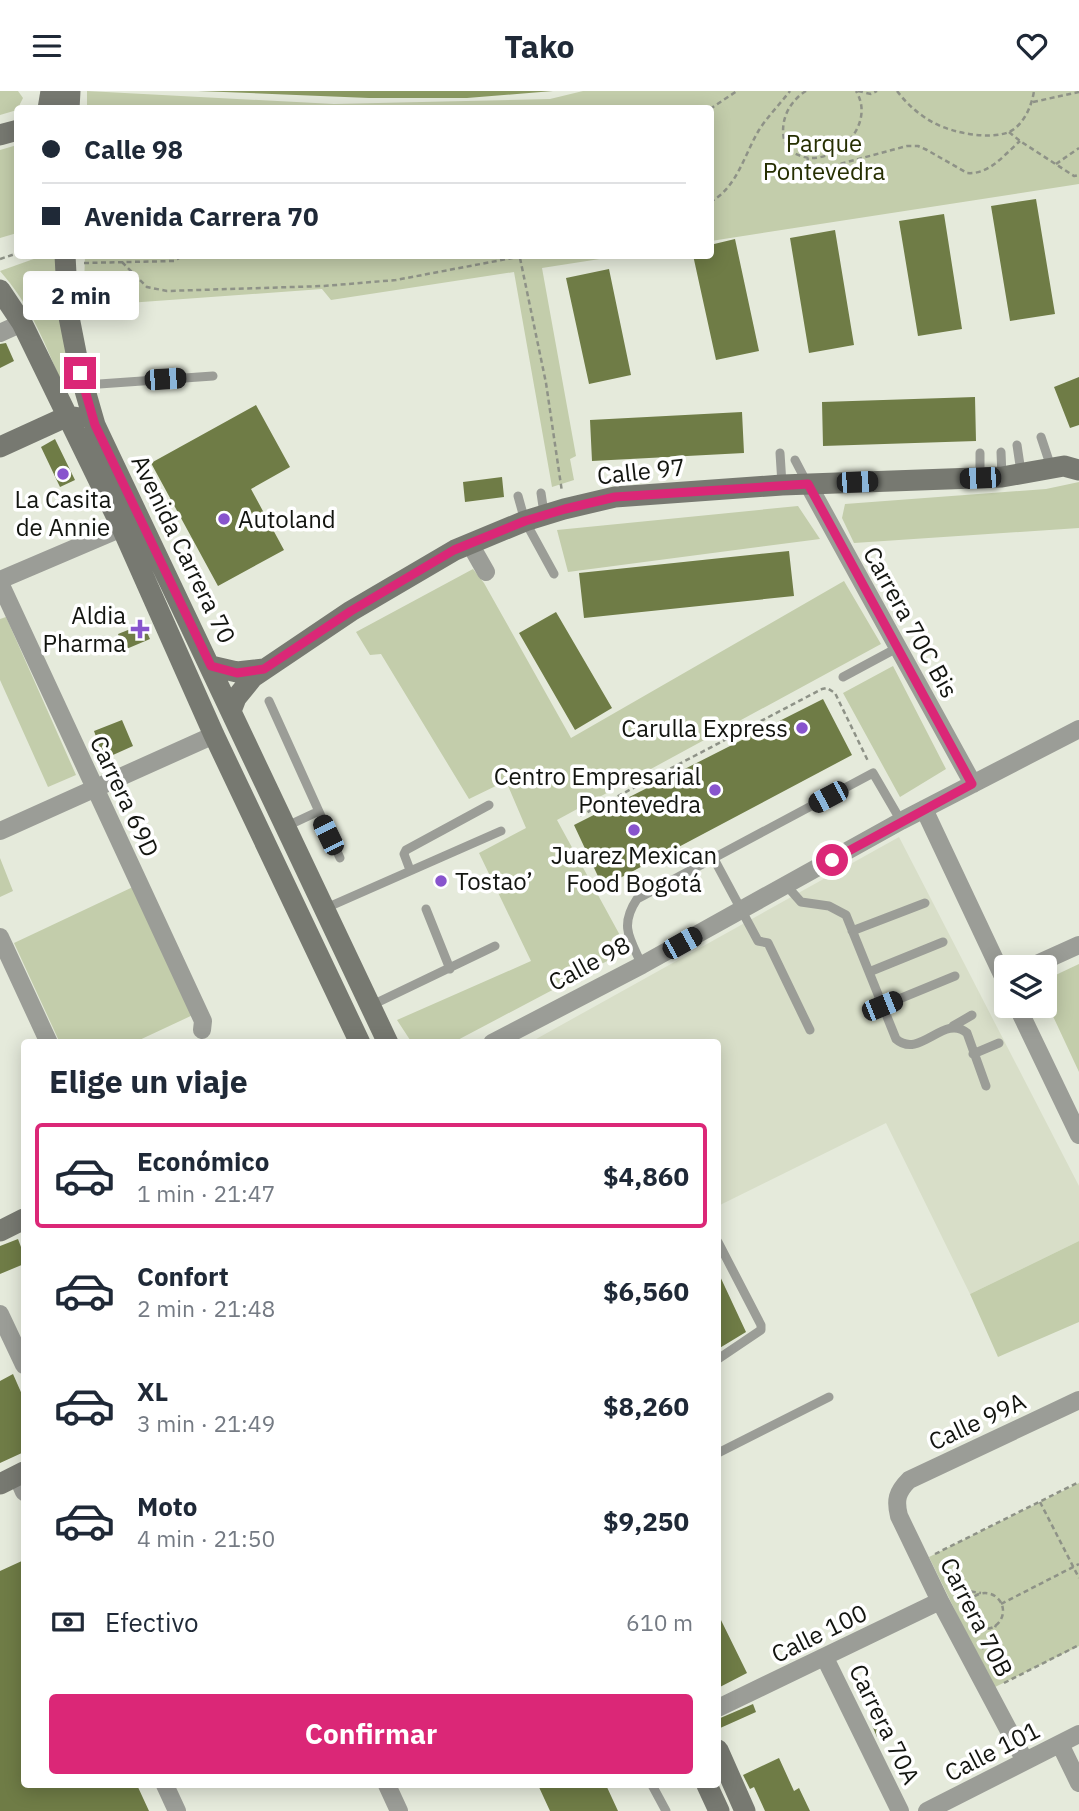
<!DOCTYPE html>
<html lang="es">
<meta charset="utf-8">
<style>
body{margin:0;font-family:"IBM Plex Sans",sans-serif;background:#f2f2f3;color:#1f2937;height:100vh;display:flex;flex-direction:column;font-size:26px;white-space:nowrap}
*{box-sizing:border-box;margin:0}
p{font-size:23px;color:#747a83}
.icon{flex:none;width:38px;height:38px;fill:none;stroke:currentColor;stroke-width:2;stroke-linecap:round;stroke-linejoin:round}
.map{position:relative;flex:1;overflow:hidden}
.details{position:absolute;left:21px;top:948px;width:700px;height:749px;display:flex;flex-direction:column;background:#fff;border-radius:7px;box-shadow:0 4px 18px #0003}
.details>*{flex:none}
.top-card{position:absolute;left:14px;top:14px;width:700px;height:154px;border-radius:7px;box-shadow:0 4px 18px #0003;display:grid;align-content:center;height:154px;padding:0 28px;background:#fff}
.buttons{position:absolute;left:994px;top:864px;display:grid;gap:14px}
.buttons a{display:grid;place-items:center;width:63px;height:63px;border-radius:7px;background:#fff;box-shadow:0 4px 18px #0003;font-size:35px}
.end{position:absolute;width:32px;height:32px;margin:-16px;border:9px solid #db2777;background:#fff;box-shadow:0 0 0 4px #fff}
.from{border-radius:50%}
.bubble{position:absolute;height:49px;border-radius:7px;background:#fff;box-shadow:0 4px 18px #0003;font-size:23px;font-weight:700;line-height:49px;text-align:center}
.car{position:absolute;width:21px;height:42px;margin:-21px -10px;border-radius:9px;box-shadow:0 0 5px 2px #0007;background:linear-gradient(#222 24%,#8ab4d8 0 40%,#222 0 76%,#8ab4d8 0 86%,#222 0)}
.top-card b{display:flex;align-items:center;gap:24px;height:66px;font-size:26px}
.top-card b+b{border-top:2px solid #e0e1e3}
.top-card i{width:18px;height:18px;background:#1f2937}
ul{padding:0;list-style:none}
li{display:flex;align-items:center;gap:21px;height:105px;margin:0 14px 10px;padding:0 14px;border:4px solid transparent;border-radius:7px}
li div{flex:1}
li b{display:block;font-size:26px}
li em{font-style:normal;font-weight:700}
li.on{border-color:#db2777}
li>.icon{width:63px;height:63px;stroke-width:1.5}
h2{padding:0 28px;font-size:32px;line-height:84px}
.pay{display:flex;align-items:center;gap:18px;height:77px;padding:0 28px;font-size:26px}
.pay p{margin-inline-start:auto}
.button{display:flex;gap:14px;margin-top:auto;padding:14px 28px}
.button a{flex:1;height:80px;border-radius:7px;background:#db2777;color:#fff;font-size:28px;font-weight:700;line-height:80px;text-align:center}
header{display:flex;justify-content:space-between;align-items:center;height:91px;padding:0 28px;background:#fff;font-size:32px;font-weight:700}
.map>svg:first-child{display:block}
</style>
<header><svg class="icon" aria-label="menu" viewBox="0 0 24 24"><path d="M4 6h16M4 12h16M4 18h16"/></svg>Tako<svg class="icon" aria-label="heart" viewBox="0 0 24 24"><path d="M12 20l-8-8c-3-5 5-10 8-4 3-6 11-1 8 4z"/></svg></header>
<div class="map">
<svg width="1079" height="1720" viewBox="0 0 1079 1720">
<rect width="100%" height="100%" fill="#e5eadb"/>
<path fill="#d8dec8" d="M899 746 1079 1095V1150L970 1203 886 1032 718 1115V952H529Z"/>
<path fill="#c3cdab" d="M0 0H18L23 7 17 19 0 24Z
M87 0 334 13 550 8 583 0H1079V93L711 150 710 18H87Z
M17 54V142L0 147V59Z
M42 165H55L61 231 72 282 60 288C43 248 30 214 0 180Z
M85 165H619L542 177 576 365 570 368 574 389 552 396 514 181 331 209 322 198 114 213 84 194Z
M1079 391V437L854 452 842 427 845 413 1046 398Z
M798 415 820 448 568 481 557 439Z
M473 478 484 492 571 647 844 490 881 553 557 729 628 859 452 952H412L397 929 531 870 479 762 526 737 506 690 469 708 381 563 370 564 356 541Z
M6 526 76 684 48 696 0 589V528Z
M893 575 946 678 900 706 843 602Z
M0 767 13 800 0 806Z
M135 795 195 923 133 952H60L14 852Z
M1079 873V981L1045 908V889Z
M1079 1150V1231L998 1266 970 1203Z
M1079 1392V1555L993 1597 929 1466Z"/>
<path fill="#8a9961" d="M198 0H553L467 7H369Z"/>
<path fill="#6f7c46" d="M1036 108 1055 223 1010 230 991 115Z
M944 123 962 238 918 245 899 130Z
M835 139 854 254 809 262 790 147Z
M735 148 759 260 716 269 693 164H710V154Z
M609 178 631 284 589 293 566 187Z
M6 252 14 270 0 277V253Z
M1079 286V334L1070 337 1054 296Z
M975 306 976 350 823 355 822 311Z
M256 314 290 376 251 398 284 459 218 495 151 372Z
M742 321 744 362 592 370 590 329Z
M55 348 75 389 60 396 41 356Z
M502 386 504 406 465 411 463 391Z
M789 460 794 505 584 527 579 482Z
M556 521 612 617 575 639 519 542Z
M143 533 150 548 124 559 118 543Z
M823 608 852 664 603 796 574 734Z
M122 629 133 655 104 668 94 640Z
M18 1148 24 1164V1173L0 1183V1155Z
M718 1181 746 1241 718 1258Z
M13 1283 24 1308V1361L0 1372V1290Z
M24 1469V1694H137L149 1720H0V1480Z
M718 1523 747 1582 718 1597Z
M753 1613 756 1621 718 1638V1628Z
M887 1625 892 1638 877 1646 871 1632Z
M779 1667 794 1700 799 1697 810 1720H765L754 1696 750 1698 743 1684Z
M538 1694H606L618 1720H550Z"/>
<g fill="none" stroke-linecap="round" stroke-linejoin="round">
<path stroke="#8e9287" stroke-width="2.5" stroke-dasharray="5 3.5" stroke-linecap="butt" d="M806 0C785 13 777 38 788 59 795 63 802 66 809 67 842 69 875 31 856 0
M858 0 871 3 877 0
M897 0C907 13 919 24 934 32 953 42 989 49 1009 41 1024 34 1032 14 1034 0
M1033 11 1079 1
M710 18 737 0
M1009 41 1020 50 1074 85 1079 84
M808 67 806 82 907 55H918L927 59 967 82C989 84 1004 64 1020 50
M1056 73 1079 57
M710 111C737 97 744 64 759 39 768 25 780 13 790 0
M520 167 546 292 562 401
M0 168 18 162
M122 171 147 196 167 200 324 195 396 189 528 164
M84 172 174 170 184 164
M580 725 822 598 827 597 835 602 868 670
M1040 1411 1079 1487
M935 1463 1079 1391
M954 1502 967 1500 981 1502
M967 1520a18 18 0 1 1 36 0a18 18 0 1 1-36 0Z
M1001 1513 1079 1473
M982 1558 990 1548 996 1534
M1004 1592 1079 1554"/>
<path stroke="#9b9d97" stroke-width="9" d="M69 221 114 215
M85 294 213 285
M1041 346 1051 376
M1017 354 1021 381
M1001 361 1002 386
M780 362 782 393
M795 369 807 392
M980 387V362
M541 402 544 422
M518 405 525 430 554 483
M843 586 897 557
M269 610 340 767
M285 736 317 721
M714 768 758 850 768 852 810 939
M410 779 404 763 406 759 489 714
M786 794 801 811 829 815 846 824 896 948C920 969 944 922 967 942L986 995
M326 817 501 740
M426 818 450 878
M852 840 925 812
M642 874C630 848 619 835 637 808L873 682 901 730
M869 881 943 851
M370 915 495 855
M882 915 955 885
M953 935 972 924
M973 963 999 952
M718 1151 761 1234V1239L718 1268
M718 1362 829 1306
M652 1694 666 1720"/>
<path stroke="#9b9d97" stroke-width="18" d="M0 242 22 232
M808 393 973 693
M470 453 486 481
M0 489 122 437
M0 492 203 930 202 939
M924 718 1006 892
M0 740 214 644
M0 846 49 952
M1028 877 1079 854
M1017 915 1079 1044
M492 952 642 874 901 730 1079 638
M0 1223 24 1274
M17 1385 24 1401
M825 1567 900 1720
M718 1617 940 1510
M1060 1653 1079 1692
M1025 1670 940 1510 899 1425C895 1409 897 1401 909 1389L1079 1309
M165 1694 177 1720
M387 1694 399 1720
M927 1720 1079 1643"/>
<path stroke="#777971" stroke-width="21" d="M48 18 51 0
M69 18 70 0
M0 44 18 39
M65 164 68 221 80 282 95 334 388 952
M0 199 22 232 122 437 214 644 360 952
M0 356 68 325 80 327
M211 575 237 581 264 578
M231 620 236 607 253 586 351 520 455 459 525 430 564 418 615 406 782 394 1002 386 1064 375 1079 379
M0 1140 24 1128
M0 1393 24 1381
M718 1659 745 1720
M707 1694 719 1720"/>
</g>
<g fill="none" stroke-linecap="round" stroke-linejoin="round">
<path stroke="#db2777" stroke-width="9" d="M80 282 95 334 211 575 237 582 264 578 351 520 454 459 525 430 565 418 615 406 808 393 972 693 832 769"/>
</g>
<g fill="#8854cd" stroke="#fff" stroke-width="2.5">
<circle cx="63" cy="383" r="7"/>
<circle cx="224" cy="428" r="7"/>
<path d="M136.5 527.5h7v7h7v7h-7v7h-7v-7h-7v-7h7z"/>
<circle cx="802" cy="637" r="7"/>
<circle cx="715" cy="699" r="7"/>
<circle cx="634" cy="739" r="7"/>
<circle cx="441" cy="790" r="7"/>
</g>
<g text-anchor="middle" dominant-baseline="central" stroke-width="7" stroke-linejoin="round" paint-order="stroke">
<g font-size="24" fill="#262f02" stroke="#fff">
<text x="824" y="52">Parque<tspan x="824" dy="28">Pontevedra</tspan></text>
</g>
<g font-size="24" fill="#131510" stroke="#fff">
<text transform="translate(641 380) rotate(-6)">Calle 97</text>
<text transform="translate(184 458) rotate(64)">Avenida Carrera 70</text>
<text transform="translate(911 531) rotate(61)">Carrera 70C Bis</text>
<text transform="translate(125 705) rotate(65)">Carrera 69D</text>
<text transform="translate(589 872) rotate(-28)">Calle 98</text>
<text transform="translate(977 1330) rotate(-25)">Calle 99A</text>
<text transform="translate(977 1526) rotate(63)">Carrera 70B</text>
<text transform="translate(819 1542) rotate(-26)">Calle 100</text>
<text transform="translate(885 1633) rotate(64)">Carrera 70A</text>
<text transform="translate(992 1660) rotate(-27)">Calle 101</text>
</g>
<g font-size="24" fill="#131510" stroke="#fff" text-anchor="end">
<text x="63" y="408" text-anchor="middle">La Casita<tspan x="63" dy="28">de Annie</tspan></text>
<text x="238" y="428" text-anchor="start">Autoland</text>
<text x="126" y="524">Aldia<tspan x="126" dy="28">Pharma</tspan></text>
<text x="788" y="637">Carulla Express</text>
<text x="701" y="685">Centro Empresarial<tspan x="701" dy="28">Pontevedra</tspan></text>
<text x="634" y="764" text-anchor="middle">Juarez Mexican<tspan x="634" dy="28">Food Bogotá</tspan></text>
<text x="455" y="790" text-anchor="start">Tostao’</text>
</g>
</g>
</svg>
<div class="buttons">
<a><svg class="icon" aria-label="layers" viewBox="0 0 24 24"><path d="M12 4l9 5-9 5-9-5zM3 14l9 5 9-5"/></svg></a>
</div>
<i class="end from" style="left:832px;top:769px"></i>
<i class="end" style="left:80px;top:282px"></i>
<div class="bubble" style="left:23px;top:180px;width:116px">2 min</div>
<i class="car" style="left:165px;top:288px;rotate:86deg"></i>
<i class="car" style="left:980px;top:387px;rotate:268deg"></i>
<i class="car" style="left:857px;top:391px;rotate:88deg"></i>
<i class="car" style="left:828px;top:706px;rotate:242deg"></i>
<i class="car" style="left:328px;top:744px;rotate:334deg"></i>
<i class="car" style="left:682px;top:852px;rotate:61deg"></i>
<i class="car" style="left:882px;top:915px;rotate:68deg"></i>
<div class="top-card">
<b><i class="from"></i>Calle 98</b>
<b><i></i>Avenida Carrera 70</b>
</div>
<section class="details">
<h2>Elige un viaje</h2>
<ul>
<li class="on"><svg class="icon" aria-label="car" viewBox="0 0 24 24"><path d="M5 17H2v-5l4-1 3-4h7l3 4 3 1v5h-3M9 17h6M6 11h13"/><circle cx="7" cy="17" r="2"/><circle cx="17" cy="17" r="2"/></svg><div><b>Económico</b><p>1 min · 21:47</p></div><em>$4,860</em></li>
<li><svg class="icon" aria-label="car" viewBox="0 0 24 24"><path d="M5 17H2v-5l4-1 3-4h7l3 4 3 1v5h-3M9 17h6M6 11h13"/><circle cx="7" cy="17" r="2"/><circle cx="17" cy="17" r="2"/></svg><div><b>Confort</b><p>2 min · 21:48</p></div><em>$6,560</em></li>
<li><svg class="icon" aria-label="car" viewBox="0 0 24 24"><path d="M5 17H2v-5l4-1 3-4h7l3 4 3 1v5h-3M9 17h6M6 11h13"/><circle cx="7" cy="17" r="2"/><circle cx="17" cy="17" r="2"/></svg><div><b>XL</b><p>3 min · 21:49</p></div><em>$8,260</em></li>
<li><svg class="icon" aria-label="car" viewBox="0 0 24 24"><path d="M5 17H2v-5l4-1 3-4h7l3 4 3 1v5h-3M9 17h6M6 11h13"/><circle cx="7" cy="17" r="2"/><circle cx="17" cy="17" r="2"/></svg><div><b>Moto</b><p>4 min · 21:50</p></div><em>$9,250</em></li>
</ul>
<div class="pay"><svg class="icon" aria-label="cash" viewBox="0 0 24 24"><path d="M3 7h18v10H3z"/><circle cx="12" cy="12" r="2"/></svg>Efectivo<p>610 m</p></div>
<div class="button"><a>Confirmar</a></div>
</section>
</div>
